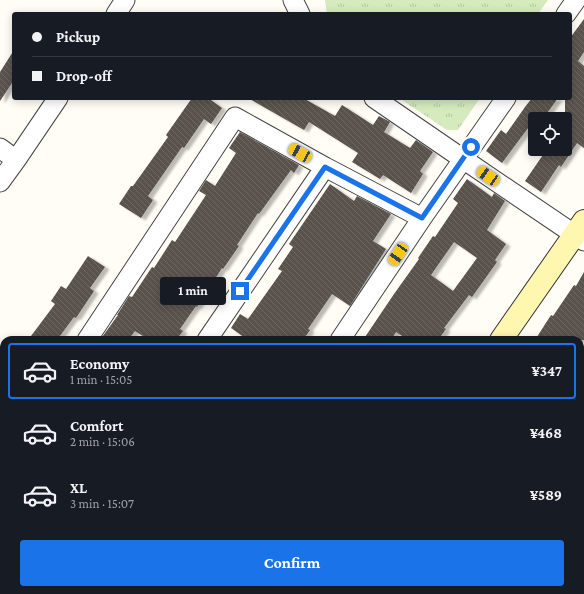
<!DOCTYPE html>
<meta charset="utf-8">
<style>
body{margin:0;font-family:"Crimson Pro",serif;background:#242831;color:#f1f3f6;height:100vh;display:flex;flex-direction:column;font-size:15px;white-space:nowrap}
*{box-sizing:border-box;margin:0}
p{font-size:13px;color:#9ea1a6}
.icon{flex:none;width:22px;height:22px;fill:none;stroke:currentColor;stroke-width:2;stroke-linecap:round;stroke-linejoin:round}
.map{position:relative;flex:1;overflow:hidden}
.sheet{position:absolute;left:0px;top:336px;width:584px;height:258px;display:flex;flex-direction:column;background:#171b24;border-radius:12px 12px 0 0;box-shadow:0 2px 10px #0003}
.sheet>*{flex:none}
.hud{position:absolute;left:12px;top:12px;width:560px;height:88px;border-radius:4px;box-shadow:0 2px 10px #0003;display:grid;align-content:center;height:88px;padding:0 20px;background:#171b24}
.fabs{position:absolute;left:528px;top:112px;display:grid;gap:8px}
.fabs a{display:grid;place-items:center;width:44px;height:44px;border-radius:4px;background:#171b24;box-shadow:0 2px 10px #0003;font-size:20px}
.end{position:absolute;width:18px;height:18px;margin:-9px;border:5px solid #1a73e8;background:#fff;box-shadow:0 0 0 2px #fff}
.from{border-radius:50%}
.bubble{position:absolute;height:28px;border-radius:4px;background:#171b24;box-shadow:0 2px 10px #0003;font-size:13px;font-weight:700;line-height:28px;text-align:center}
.car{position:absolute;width:12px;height:24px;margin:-12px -6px;border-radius:5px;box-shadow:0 0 3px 1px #0007;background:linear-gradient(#f5c518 24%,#345 0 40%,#f5c518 0 76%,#345 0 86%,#f5c518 0)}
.hud b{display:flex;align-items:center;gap:14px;height:38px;font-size:15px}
.hud b+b{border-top:1px solid #363941}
.hud i{width:10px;height:10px;background:#f1f3f6}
ul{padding:7px 0 0;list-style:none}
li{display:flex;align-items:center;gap:12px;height:56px;margin:0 8px 6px;padding:0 12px;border:2px solid transparent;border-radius:4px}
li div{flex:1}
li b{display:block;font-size:15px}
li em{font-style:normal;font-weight:700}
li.active{border-color:#1a73e8}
li>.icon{width:36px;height:36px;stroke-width:1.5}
.button{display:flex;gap:8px;margin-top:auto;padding:8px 20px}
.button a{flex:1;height:46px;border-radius:4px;background:#1a73e8;color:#fff;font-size:16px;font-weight:700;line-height:46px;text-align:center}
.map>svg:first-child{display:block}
</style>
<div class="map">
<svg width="584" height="594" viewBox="0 0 584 594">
<defs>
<pattern id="park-tufts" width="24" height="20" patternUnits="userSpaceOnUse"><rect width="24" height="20" fill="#d5ebbd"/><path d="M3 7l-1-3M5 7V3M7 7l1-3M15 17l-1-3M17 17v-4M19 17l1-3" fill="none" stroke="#b6c8a1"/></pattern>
<pattern id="building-back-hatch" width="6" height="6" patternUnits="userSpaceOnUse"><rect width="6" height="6" fill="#5a524d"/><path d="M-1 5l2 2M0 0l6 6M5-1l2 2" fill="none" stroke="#6d6662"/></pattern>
<filter id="shadow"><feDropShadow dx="4.5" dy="2.5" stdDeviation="1" flood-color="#0004"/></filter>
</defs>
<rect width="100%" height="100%" fill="#fffdf5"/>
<path fill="url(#park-tufts)" d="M325 0H548L538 14H327Z
M399 98H480L458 130H447Z"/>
<path fill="url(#building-back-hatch)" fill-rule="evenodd" filter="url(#shadow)" d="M584 19V52L578 61 584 66V148L577 143 561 167 559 165 541 192 525 181 547 149H565V98H570V38Z
M14 50V80L0 101V72Z
M192 98H208L222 108 211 124 204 119 184 148 182 147 148 196 153 200 141 218 119 204 131 186H133L168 137 166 135Z
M248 98H303L335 116 342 105 373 125 379 116 390 122 384 132 410 148 416 140 433 152 420 171 423 174 411 193 383 175 380 179 352 162 358 153 309 122 304 130Z
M532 98H558L545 116 543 115 540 119H535V127L531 124 502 163 486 151 501 130 506 134 525 107Z
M240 132 299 165 294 173 291 170 259 214 258 213 237 245 239 246 223 269 222 268 197 307 196 306 180 329 183 331 176 340H149L135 331 128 340H100L118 315H117L129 296 132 297 152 267 154 268 172 240 175 242 206 195 199 191 206 180 215 186 236 153 229 148Z
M467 179 492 197 494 193 505 201 487 230 506 244 495 260 497 262 472 297 469 295 444 328 446 329 438 340H408L396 332 391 340H363L394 294 419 259 418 258 433 236 435 237 458 203 453 199ZM454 242 477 258 453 291 431 275Z
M330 184 354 201 357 196 391 214 373 241 386 249 350 306 332 294 308 329 310 330 303 340H248L231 328 240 314 248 319 282 271 278 269 293 247 289 244Z
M88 256 105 267 90 288 94 291 76 318 74 317 57 340H28L55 304 51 301 61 286 66 289Z
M584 272V340H535L551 315 553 316 574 285 576 286Z"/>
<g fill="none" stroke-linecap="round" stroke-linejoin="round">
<g stroke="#444" stroke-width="21">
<path id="street" d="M293 0 300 14
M116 14 125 0
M566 14 576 0
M374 98 463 159 584 241
M0 148 16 160
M0 182 16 160 58 98
M87 340 235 117 325 167 422 218
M207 340 325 167
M340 340 422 218 506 98
M580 406 584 399
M0 467 4 461
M0 511 4 514
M120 590 127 594
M34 594 37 590
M172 594 175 590
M461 594 464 590"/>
</g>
<g stroke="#333" stroke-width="24">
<path id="secondary" d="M501 340 584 221
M322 594 325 590"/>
</g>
<use href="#street" stroke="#fff" stroke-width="19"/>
<use href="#secondary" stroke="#fff6b0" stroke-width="22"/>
</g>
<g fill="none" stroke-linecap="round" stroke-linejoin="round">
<path stroke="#1a73e8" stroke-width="5" d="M240 291 325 167 422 218 471 147"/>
</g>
</svg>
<div class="fabs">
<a><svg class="icon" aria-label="locate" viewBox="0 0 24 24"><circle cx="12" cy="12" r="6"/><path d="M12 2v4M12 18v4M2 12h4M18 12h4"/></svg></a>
</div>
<i class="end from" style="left:471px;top:147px"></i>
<i class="end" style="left:240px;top:291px"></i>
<div class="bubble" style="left:160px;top:277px;width:66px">1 min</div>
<i class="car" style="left:300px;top:153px;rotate:299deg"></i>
<i class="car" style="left:488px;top:176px;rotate:304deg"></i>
<i class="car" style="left:398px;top:254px;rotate:214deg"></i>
<div class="hud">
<b><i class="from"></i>Pickup</b>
<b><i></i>Drop-off</b>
</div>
<section class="sheet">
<ul>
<li class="active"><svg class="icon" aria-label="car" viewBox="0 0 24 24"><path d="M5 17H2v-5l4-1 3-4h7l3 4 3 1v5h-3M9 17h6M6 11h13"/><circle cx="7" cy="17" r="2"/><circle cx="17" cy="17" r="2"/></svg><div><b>Economy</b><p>1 min · 15:05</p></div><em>¥347</em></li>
<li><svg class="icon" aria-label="car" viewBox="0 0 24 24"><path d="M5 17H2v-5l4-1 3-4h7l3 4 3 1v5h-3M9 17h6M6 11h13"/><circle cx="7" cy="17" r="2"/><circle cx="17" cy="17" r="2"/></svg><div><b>Comfort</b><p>2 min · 15:06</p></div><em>¥468</em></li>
<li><svg class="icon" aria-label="car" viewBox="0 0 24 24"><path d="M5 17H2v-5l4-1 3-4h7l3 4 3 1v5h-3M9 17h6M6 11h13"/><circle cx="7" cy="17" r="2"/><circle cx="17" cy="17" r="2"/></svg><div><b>XL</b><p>3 min · 15:07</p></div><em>¥589</em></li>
</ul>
<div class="button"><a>Confirm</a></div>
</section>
</div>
